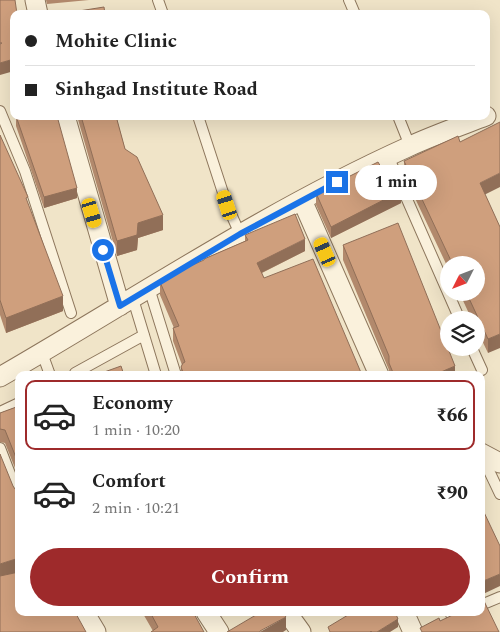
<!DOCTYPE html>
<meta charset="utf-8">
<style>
body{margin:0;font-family:Spectral,serif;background:#f6f6f6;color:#222;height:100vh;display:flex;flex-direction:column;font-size:19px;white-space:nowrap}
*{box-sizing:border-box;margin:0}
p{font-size:16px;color:#767676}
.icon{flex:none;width:28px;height:28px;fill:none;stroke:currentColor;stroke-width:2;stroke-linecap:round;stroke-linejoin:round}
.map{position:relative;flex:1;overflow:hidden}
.sheet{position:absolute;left:15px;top:371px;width:470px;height:245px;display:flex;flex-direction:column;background:#fff;border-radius:10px;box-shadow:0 5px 20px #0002}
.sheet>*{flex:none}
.guide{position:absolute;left:10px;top:10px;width:480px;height:110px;border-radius:10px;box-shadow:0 5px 20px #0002;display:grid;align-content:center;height:110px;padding:0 15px;background:#fff}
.needle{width:32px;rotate:228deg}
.tools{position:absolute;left:440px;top:256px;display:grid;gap:10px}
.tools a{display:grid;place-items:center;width:45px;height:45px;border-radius:50%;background:#fff;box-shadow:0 5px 20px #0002;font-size:25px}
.end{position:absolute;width:22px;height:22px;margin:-11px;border:6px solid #1a73e8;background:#fff;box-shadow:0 0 0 2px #fff}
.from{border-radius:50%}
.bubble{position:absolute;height:35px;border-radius:18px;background:#fff;box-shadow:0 5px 20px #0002;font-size:16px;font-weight:700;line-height:35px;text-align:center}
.car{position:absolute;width:15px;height:30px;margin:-15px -8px;border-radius:6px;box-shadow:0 0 4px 1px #0007;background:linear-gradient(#f5c518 24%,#345 0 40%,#f5c518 0 76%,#345 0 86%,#f5c518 0)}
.guide b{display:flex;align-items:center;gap:18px;height:48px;font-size:19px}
.guide b+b{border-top:1px solid #e0e0e0}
.guide i{width:12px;height:12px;background:#222}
ul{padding:9px 0 0;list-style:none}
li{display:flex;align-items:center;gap:15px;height:70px;margin:0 10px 8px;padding:0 5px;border:2px solid transparent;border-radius:10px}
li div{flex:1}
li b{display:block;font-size:19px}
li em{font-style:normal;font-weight:700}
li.on{border-color:#9e2a2b}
li>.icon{width:45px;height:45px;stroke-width:1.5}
.button{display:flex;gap:10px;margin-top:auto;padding:10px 15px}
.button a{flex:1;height:58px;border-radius:30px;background:#9e2a2b;color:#fff;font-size:20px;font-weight:700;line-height:58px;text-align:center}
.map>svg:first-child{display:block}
</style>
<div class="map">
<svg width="500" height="632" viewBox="0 0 500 632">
<rect width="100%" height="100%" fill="#f0e4c8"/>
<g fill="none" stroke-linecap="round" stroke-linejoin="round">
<g stroke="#8d765c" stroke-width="12">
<path id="lane" d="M158 0 163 14
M349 0 355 14
M0 111 25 171 71 313
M198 116 227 205 240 234
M398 116 410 146
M388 156 460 320
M149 288 176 375
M133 299 156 375
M472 348 482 370
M42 353 50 375
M75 373 144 335
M0 412 19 403
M0 448 19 497
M481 454 500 494
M481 605 500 597
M450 612 453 619 465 612"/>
</g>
<g stroke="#8d765c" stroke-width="21">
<path id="street" d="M35 0 38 14
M65 116 120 306
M302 200 379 375
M0 377C135 299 266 211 408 147 434 135 460 126 486 116
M481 453 500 463
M84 612 96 632
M206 612 219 632
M285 612 288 614 301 632
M404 612 413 632"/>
</g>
<use href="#lane" stroke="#faf1dc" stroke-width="10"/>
<use href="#street" stroke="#faf1dc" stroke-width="19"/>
</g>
<path fill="#b2896c" d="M46 0H89L47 4Z
M16 116 77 198 44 208 16 126Z
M77 116H116L125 149 163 230 138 238 137 250 117 256Z
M0 135 63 311 6 333 0 315Z
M460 142 500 227 488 353 476 328V320H472L459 292H476V265H449V270L404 175V161Z
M384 172 401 203 331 238 316 205V193Z
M245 235 305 251 262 273 264 278 362 375H181V367L182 365 173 341V328H174L160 295V282L204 261V259L245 241Z
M343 245 455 375H389V370L343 260Z
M19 406V478L5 443 0 442V413Z
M142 612H193L153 631Z"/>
<path fill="#916f58" d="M14 59V71L0 75V63Z
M500 173V187L480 197V183Z
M77 188V198L44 208V197Z
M401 191V203L331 238V227Z
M163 215V230L138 238 137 250 117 256V241L138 223Z
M305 239V251L257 275V263Z
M63 296V311L6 333V318Z
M500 334V348L488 353V339Z
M455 366V375H434Z
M19 558V572L0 577V564Z
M500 574V586L481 595V582Z
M286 617V630L283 632H260Z
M398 619V627L390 632H377Z"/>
<path fill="#cf9f7d" stroke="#916f58" d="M0 0H15L17 14H14V59L0 63V44L2 43H0Z
M104 7 105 14H60Z
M16 116H57L77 188 44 197Z
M81 116H116L125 149 137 157 163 215 138 223 137 235 117 241Z
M500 122V173L480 183 500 227V334L488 339 466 292H476V265H453L404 161 458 136 460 142Z
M0 135 28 197 26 198 63 296 6 318 0 300Z
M378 162 384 172 391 169 401 191 331 227 316 193Z
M295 214 305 239 257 263 264 278 313 259 362 375H184L181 367 183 363 185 362 173 328 179 326 160 282 172 274 204 260V259L248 240 245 235Z
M398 223 455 366 434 375H394L389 363V356L343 245Z
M121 366 124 375H96Z
M19 406V465L5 430 0 429V413Z
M0 454 13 486 15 489 19 490V558L0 564Z
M481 506 500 546V574L481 582Z
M19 572V612H75L86 632H0V576Z
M481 599H483L499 632H422L420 628 439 618 440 621 459 612H481Z
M150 612H193L204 632H151L158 627Z
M261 612H282L286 617 260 631V632H227Z
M353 612H395L398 619 377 632H372L371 631 370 632H330L328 627Z"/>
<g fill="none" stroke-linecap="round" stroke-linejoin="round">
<path stroke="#1a73e8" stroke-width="6" d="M103 250 120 306 240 234 337 182"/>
</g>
</svg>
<div class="tools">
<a><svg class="needle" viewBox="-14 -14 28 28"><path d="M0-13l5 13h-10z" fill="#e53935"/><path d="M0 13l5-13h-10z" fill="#767676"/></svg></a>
<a><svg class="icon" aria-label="layers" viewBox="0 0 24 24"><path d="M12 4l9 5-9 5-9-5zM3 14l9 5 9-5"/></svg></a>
</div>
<i class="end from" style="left:103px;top:250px"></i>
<i class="end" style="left:337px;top:182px"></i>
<div class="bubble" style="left:355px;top:165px;width:82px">1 min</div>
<i class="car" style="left:227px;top:205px;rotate:342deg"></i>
<i class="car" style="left:92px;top:213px;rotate:163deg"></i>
<i class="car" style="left:325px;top:252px;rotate:336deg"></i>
<div class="guide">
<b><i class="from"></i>Mohite Clinic</b>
<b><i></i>Sinhgad Institute Road</b>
</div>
<section class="sheet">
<ul>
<li class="on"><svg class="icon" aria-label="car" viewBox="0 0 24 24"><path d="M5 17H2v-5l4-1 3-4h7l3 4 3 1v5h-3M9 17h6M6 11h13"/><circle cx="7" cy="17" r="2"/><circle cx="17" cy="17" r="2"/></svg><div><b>Economy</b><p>1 min · 10:20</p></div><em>₹66</em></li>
<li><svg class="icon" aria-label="car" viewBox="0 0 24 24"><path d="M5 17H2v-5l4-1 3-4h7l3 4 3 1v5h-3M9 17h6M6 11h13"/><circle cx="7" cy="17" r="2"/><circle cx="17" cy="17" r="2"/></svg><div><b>Comfort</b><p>2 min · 10:21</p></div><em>₹90</em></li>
</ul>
<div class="button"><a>Confirm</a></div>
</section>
</div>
